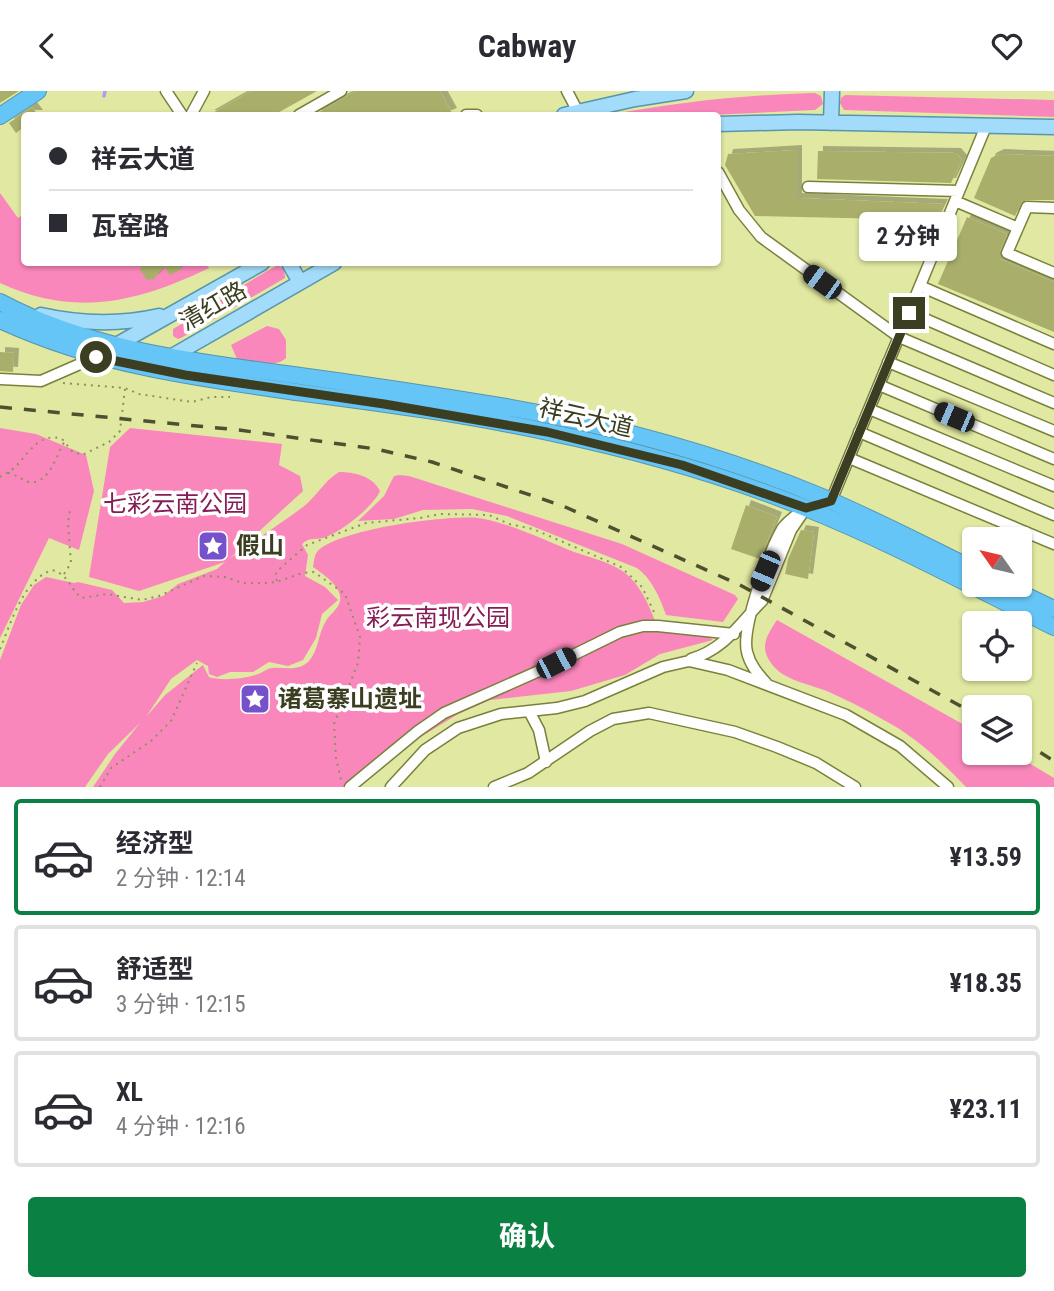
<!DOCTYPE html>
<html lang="zh">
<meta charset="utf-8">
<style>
body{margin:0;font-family:"Roboto Condensed","Noto Sans SC",sans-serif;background:#f7f7f7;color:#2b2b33;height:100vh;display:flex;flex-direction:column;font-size:26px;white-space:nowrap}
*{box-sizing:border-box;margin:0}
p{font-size:23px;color:#7c7c81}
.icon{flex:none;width:38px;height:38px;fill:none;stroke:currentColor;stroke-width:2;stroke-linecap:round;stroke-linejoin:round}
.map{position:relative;height:696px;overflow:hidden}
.drawer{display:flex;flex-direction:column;background:#fff;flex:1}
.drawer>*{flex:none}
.top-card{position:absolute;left:21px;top:21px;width:700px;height:154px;border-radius:7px;box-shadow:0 2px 5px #0004;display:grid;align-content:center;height:154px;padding:0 28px;background:#fff}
.needle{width:46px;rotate:304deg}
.controls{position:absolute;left:962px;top:436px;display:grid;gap:14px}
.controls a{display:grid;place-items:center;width:70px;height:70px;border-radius:7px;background:#fff;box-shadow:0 2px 5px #0004;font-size:35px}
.end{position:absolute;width:32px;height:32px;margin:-16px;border:9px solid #3c3e22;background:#fff;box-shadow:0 0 0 4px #fff}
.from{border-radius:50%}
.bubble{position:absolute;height:49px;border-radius:7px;background:#fff;box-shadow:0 2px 5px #0004;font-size:23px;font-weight:700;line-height:49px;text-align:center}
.car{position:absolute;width:21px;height:42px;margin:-21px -10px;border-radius:9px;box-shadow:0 0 5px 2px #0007;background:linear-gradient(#222 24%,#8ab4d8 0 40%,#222 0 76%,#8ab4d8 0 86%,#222 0)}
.top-card b{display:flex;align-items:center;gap:24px;height:66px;font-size:26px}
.top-card b+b{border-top:2px solid #e1e1e2}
.top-card i{width:18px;height:18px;background:#2b2b33}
ul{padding:12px 0 0;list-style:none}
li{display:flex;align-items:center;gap:21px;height:116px;margin:0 14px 10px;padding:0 14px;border:4px solid #e1e1e2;border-radius:7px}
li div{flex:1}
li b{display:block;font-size:26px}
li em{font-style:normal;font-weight:700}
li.current{border-color:#0b8043}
li>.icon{width:63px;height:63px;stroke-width:1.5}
.primary-button{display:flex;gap:14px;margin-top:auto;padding:14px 28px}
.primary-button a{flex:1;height:80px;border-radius:7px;background:#0b8043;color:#fff;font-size:28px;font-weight:700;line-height:80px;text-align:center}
header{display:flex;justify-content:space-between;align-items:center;height:91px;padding:0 28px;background:#fff;font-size:32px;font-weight:700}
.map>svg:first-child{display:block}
</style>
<header><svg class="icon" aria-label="back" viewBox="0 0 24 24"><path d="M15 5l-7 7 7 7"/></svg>Cabway<svg class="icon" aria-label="heart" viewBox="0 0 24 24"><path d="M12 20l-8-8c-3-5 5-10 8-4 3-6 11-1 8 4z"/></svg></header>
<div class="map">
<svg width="1054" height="696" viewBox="0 0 1054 696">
<defs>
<filter id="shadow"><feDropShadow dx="5" dy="-5" stdDeviation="0" flood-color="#0004"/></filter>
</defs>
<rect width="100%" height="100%" fill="#e1e8a1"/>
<path fill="#fa87bb" d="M815 2 821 5 823 13 815 19 711 24H609C679 11 744 4 815 2Z
M845 4 1054 9V26L844 19 840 12 841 7Z
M0 102 18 127 24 123V172H206L209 177C139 211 75 227 0 192Z
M278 174 284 178 285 187 181 247 178 248 173 245V238C209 218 241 194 278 174Z
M267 235 279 238 286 249V267C274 278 252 270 237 268L231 254Z
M0 337 36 343 86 364 94 400 79 459 49 447 0 547Z
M130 337 282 353 279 374 300 385 303 400 229 468C253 450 279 434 303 416 316 406 324 390 339 381 354 381 373 385 380 400 373 416 340 442 323 447 314 449 309 446 302 453L308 464 305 485 325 496 338 509 322 523 316 547 303 569 288 575 269 571 253 581H230L217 586 209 583 208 575 197 569 171 588 146 626 165 604 203 574 209 586C220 590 246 588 258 583 262 582 267 577 272 577 285 576 298 581 309 570 319 559 318 542 326 530 329 524 336 520 339 513 346 498 323 483 313 476 314 471 314 465 317 461 337 438 448 424 478 427 504 430 549 451 574 461 589 466 606 470 619 478 640 489 651 519 659 540L706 544 713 549 660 563 625 584 571 600 490 609 458 623 406 655 356 696H93L115 663 140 632 108 663 85 696H0V569L21 514 34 494 46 486 74 492 78 491 112 499 124 512 143 511 163 505 178 493 217 478 225 471 139 500 89 486 110 356Z
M399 384 409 385 622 453 735 504 738 508 723 531 666 524C660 507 652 488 637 477L507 425 472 418 423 419 394 428 358 430 384 405 394 385Z
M777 529 975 640V662H1012L1054 687V696H966C941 670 915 645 882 628 865 618 847 609 829 601 811 593 783 590 771 572 759 556 767 544 777 529Z"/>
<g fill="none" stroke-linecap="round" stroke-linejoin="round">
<path stroke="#ae9bf2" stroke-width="3.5" d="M104 5 105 0"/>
</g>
<path fill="#a9af6b" filter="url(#shadow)" d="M0 0H19L0 12Z
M251 0H317L274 24H209Z
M356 0H440L452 22 447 24H314Z
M32 16 38 24H24V36L16 42 9 32Z
M797 59V107L943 113 935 129 755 125 725 74 728 63Z
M818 60 956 62 962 69 951 92 817 88Z
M999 63 1054 65V109H1023L1015 125 974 107 991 67Z
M967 126 1007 143 1000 160V168L1054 191V241L938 193Z
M142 172H179L182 178 170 184 164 176 154 188 147 189 140 179Z
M0 261 14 262 13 281 0 280Z
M746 414 777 426 760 468 731 458Z
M801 439 814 441 808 488 785 483 788 468Z"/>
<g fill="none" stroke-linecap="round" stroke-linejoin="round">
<g stroke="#7a803c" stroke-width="13">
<path id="minor" d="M166 0 182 24
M567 0 578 21
M191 24 204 0
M299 24 341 0
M466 24H477
M718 81 739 119 761 146 899 246 1054 312
M808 96 959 100
M955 110 1018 137
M1054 117 1027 116 1007 162 1054 182
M920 195 1054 253
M909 221 1054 284
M888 271 1054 340
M0 288 41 290 96 266
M879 294 1054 368
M869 318 1054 395
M859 341 1054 424
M849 367 1054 453
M831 410 986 35
M691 568C725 558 739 533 762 510L791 439 806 417C798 423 787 430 782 438 769 461 741 537 747 561 750 574 758 583 767 593
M529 620 539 639 546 671
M350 696 418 640 444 622 557 572 620 541 643 535H658L734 543
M391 696 425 659 458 637 501 623 557 617 585 610 663 576 689 570 728 579 846 624 900 655 948 696
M494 696 528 682 590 640 613 628 649 622 735 641 777 656 816 672 855 696"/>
</g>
<g stroke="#5796ac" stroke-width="17">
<path id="major" d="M564 24 635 8 686 0
M831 32 832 0
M718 33 798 31 1054 36
M289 172 300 191
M41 224C81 233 119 234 159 225
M111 257 262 172
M167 268 334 172"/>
</g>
<g stroke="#5796ac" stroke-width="18">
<path id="highway" d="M0 25 38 0
M0 211C88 258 189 270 286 283 360 293 433 304 506 316 614 335 721 364 822 406 874 428 924 454 975 479
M0 229C98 274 191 286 296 301 380 312 465 323 548 341 635 359 720 383 803 416 889 450 971 495 1054 536
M1004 494 1054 518"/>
</g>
<path stroke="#8d9160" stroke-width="2" stroke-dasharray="2 5" stroke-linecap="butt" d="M63 292 125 297 139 303 192 311 211 306H230
M8 382C16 383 21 389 29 391 50 394 56 363 65 350
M0 386C7 382 14 378 19 372 30 359 42 341 62 348L72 360 82 364 109 351 120 340 125 298
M64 483 71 472 68 432 70 418
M277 490 275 485 277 480 307 454 366 432 420 427 441 423 489 424 509 433 533 438 621 476 642 496 655 523
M0 558C11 532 23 489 52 479 68 483 70 497 81 507L107 503 142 509 159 505 204 485 226 486 242 492H264L277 491 302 482 314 481 345 503 360 546 358 572 334 633 336 667 341 689
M100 696 111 677 151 650 171 630 197 572"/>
<use href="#minor" stroke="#fff" stroke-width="10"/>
<use href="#major" stroke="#a3dcfa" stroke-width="14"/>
<use href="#highway" stroke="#65c5f6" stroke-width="16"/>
<path stroke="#4e5030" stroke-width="3.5" stroke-dasharray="12 12" stroke-linecap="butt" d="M0 316 239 339 376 358 432 371 563 415 740 494 975 623
M1020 649 1054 670"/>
</g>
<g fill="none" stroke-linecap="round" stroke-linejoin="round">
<path stroke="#3c3e22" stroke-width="9" d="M96 266 185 284 384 313 547 341 682 374 806 417 831 410 909 222"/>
</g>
<defs>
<g id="sight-square" transform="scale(1.575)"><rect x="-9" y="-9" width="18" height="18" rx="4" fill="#7551cb" stroke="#fff"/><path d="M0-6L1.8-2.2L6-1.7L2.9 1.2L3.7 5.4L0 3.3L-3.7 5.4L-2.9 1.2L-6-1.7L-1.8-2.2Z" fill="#fff"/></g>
</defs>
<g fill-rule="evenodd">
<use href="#sight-square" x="213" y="455"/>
<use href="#sight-square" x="255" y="608"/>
</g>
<g text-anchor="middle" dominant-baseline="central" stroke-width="7" stroke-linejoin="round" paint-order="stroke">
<g font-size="24" fill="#3c3e22" stroke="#fff">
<text transform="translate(213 215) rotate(-30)">清红路</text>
<text transform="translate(586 327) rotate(13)">祥云大道</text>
</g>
<g font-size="24" fill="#851c55" stroke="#fff">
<text x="175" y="413">七彩云南公园</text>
<text x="438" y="527">彩云南现公园</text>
</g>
<g font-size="24" font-weight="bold" fill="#3c3e22" stroke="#fff" text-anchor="start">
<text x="236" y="455">假山</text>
<text x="278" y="608">诸葛寨山遗址</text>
</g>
</g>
</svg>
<div class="controls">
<a><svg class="needle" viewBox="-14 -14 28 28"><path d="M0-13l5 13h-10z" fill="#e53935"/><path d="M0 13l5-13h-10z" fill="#7c7c81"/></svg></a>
<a><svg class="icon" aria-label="locate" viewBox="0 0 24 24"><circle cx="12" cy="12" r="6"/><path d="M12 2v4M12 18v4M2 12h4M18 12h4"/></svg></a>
<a><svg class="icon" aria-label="layers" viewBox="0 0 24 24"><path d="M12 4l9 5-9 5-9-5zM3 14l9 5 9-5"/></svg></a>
</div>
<i class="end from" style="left:96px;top:266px"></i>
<i class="end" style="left:909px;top:222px"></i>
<div class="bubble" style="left:859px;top:121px;width:98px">2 分钟</div>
<i class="car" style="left:822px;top:191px;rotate:306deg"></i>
<i class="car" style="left:954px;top:326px;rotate:293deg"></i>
<i class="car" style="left:765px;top:480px;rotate:203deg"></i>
<i class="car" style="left:556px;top:572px;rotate:63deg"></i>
<div class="top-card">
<b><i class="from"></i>祥云大道</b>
<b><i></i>瓦窑路</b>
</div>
</div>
<section class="drawer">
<ul>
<li class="current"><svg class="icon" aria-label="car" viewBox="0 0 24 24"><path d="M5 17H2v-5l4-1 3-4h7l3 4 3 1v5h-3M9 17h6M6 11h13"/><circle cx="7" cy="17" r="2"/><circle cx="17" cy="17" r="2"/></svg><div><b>经济型</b><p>2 分钟 · 12:14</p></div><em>¥13.59</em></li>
<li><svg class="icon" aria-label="car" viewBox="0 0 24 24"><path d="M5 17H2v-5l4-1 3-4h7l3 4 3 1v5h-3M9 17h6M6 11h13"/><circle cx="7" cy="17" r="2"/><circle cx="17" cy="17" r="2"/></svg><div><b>舒适型</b><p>3 分钟 · 12:15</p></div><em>¥18.35</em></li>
<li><svg class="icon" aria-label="car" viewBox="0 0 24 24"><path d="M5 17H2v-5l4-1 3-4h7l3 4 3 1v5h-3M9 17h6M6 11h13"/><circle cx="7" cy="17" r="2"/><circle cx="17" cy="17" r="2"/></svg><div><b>XL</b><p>4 分钟 · 12:16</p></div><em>¥23.11</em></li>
</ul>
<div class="primary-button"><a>确认</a></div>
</section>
